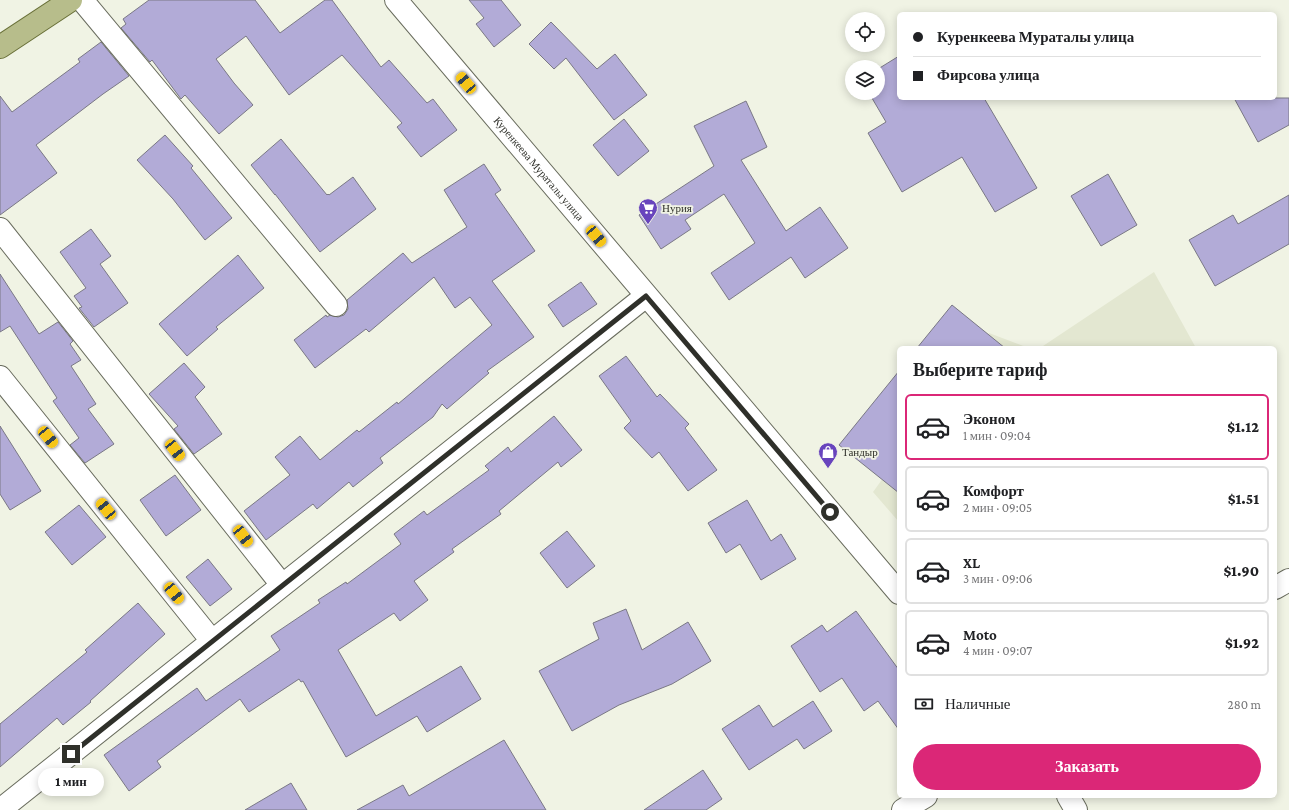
<!DOCTYPE html>
<html lang="ru">
<meta charset="utf-8">
<style>
body{margin:0;font-family:"Crimson Pro",serif;background:#f6f6f6;color:#202124;height:100vh;display:flex;flex-direction:column;font-size:15px;white-space:nowrap}
*{box-sizing:border-box;margin:0}
p{font-size:13px;color:#757577}
.icon{flex:none;width:22px;height:22px;fill:none;stroke:currentColor;stroke-width:2;stroke-linecap:round;stroke-linejoin:round}
.map{position:relative;flex:1;overflow:hidden}
.details{position:absolute;left:897px;top:346px;width:380px;height:452px;display:flex;flex-direction:column;background:#fff;border-radius:6px;box-shadow:0 2px 10px #0003}
.details>*{flex:none}
.guide{position:absolute;left:897px;top:12px;width:380px;height:88px;border-radius:6px;box-shadow:0 2px 10px #0003;display:grid;align-content:center;height:88px;padding:0 16px;background:#fff}
.tools{position:absolute;left:845px;top:12px;display:grid;gap:8px}
.tools a{display:grid;place-items:center;width:40px;height:40px;border-radius:50%;background:#fff;box-shadow:0 2px 10px #0003;font-size:20px}
.end{position:absolute;width:18px;height:18px;margin:-9px;border:5px solid #2f302a;background:#fff;box-shadow:0 0 0 2px #fff}
.from{border-radius:50%}
.bubble{position:absolute;height:28px;border-radius:14px;background:#fff;box-shadow:0 2px 10px #0003;font-size:13px;font-weight:800;line-height:28px;text-align:center}
.car{position:absolute;width:12px;height:24px;margin:-12px -6px;border-radius:5px;box-shadow:0 0 3px 1px #0007;background:linear-gradient(#f5c518 24%,#345 0 40%,#f5c518 0 76%,#345 0 86%,#f5c518 0)}
.guide b{display:flex;align-items:center;gap:14px;height:38px;font-size:15px}
.guide b+b{border-top:1px solid #e0e0e0}
.guide i{width:10px;height:10px;background:#202124}
ul{padding:0;list-style:none}
li{display:flex;align-items:center;gap:12px;height:66px;margin:0 8px 6px;padding:0 8px;border:2px solid #e0e0e0;border-radius:6px}
li div{flex:1}
li b{display:block;font-size:15px}
li em{font-style:normal;font-weight:800}
li.active{border-color:#db2777}
li>.icon{width:36px;height:36px;stroke-width:1.5}
h2{padding:0 16px;font-size:18px;line-height:48px}
.pay{display:flex;align-items:center;gap:10px;height:44px;padding:0 16px;font-size:15px}
.pay p{margin-inline-start:auto}
.cta{display:flex;gap:8px;margin-top:auto;padding:8px 16px}
.cta a{flex:1;height:46px;border-radius:24px;background:#db2777;color:#fff;font-size:16px;font-weight:800;line-height:46px;text-align:center}
.map>svg:first-child{display:block}
</style>
<div class="map">
<svg width="1289" height="810" viewBox="0 0 1289 810">
<rect width="100%" height="100%" fill="#f0f3e4"/>
<path fill="#e3e7d1" d="M1154 272 1196 348H1040Z
M989 333 1029 348H978Z
M899 456V522L873 492Z"/>
<path fill="#b2abd7" stroke="#7a7885" d="M149 0H255L280 33 325 0H332L381 67 389 60 427 103 433 99 457 130 421 157 397 127 402 123 342 55 289 95 246 36 216 59 234 83 253 105 219 134 185 95 181 99 152 60 150 62 121 28 126 24 123 19Z
M469 0H501L521 25 494 47 476 24 484 18Z
M551 22 597 69 615 54 647 95 614 120 566 58 554 69 529 44Z
M101 42 129 76 103 94 36 145 57 173 0 215V96L12 112 80 62 78 59Z
M899 56V98H984L1037 188 995 212 962 157 902 192 868 133 886 122 869 93H878V69Z
M1234 98H1289V125L1258 142Z
M746 101 767 147 741 160 786 231 820 207 848 248 805 278 791 257 729 300 711 273 755 243 724 194 685 220 691 229 661 249 639 215 714 166 694 126Z
M624 119 649 151 618 176 593 145Z
M165 135 193 166 191 168 232 218 205 240 173 199 137 160Z
M281 139 327 195 328 194 329 195 353 177 376 209 320 252 275 194V195L251 165Z
M484 164 501 190 495 194 535 251 492 281 534 337 487 371 489 373 447 409 442 404 433 417 380 458 383 463 353 487 349 482 317 509 313 504 266 540 244 511 290 475 275 457 300 436 320 460 357 430 359 432 397 402 398 404 492 325 470 297 455 308 434 277 369 332 366 329 315 368 294 340 326 315 327 317 330 315 338 317 344 315 348 309 347 300 403 253 412 263 467 227 444 190Z
M1108 174 1137 225 1101 246 1071 196Z
M1289 195V244L1215 286 1189 240 1233 215 1238 224Z
M91 229 111 256 100 264 128 303 94 327 79 308 82 307 74 296 86 288 60 252Z
M238 255 264 288 216 327 218 329 187 356 159 324Z
M0 274 39 334 58 322 73 341 70 344 81 360 71 366 96 404 88 409 114 444 85 463 70 445 79 438 53 401 57 398 10 326 0 332Z
M581 282 597 304 563 327 548 305Z
M952 305 1005 348H917Z
M626 356 657 397 660 394 689 424 685 428 717 470 688 491 659 452 652 458 624 428 631 421 599 376Z
M184 363 205 387 195 397 222 434 194 454 174 429 178 426 149 394Z
M899 371V493L839 445Z
M554 416 582 450 561 467 558 462 499 511 501 514 452 549 454 552 414 581 428 600 400 621 394 613 338 650 376 716 461 666 481 699 427 732 417 716 346 757 303 681 301 682 299 679 249 712 240 699 157 761 161 767 129 791 104 755 197 688 206 701 280 650 271 636 320 603 318 600 346 582 347 584 401 544 394 534 424 511 427 515 489 470 485 466 508 447 511 452Z
M0 426 41 491 10 510 0 494Z
M175 475 201 510 166 536 140 500Z
M747 500 771 541 781 534 796 559 761 580 740 544 726 553 708 523Z
M79 505 106 537 72 565 45 532Z
M567 531 595 566 567 588 540 553Z
M208 559 232 589 210 606 186 577Z
M138 603 165 634 90 701 91 702 63 725 57 718 0 767V724L87 652 85 650Z
M626 609 642 650 688 622 711 661 672 684 619 705 572 731 539 671 599 639 593 623Z
M856 611 899 670V730L878 701 864 711 842 678 820 692 791 646 822 625 827 632Z
M813 701 832 731 804 749 797 739 749 770 722 729 759 705 773 727Z
M504 740 546 810H357L403 785 409 796Z
M703 770 722 799 706 810H644Z
M291 783 307 810H245Z"/>
<g fill="none" stroke-linecap="round" stroke-linejoin="round">
<g stroke="#696c5e" stroke-width="24">
<path id="street" d="M82 0 336 305
M0 229 282 585
M0 377 212 641
M1275 588 1289 580
M0 810 646 296"/>
</g>
<g stroke="#696c5e" stroke-width="24">
<g id="secondary">
<path id="s1" d="M396 0 899 593"/>
<path d="M1068 796 1076 810"/>
<path d="M903 810 926 796"/>
</g>
</g>
<g stroke="#686f37" stroke-width="24">
<path id="primary" d="M0 47 71 0"/>
</g>
<use href="#street" stroke="#fff" stroke-width="22"/>
<use href="#secondary" stroke="#fff" stroke-width="22"/>
<use href="#primary" stroke="#b7bd8b" stroke-width="22"/>
</g>
<g fill="none" stroke-linecap="round" stroke-linejoin="round">
<path stroke="#2f302a" stroke-width="5" d="M71 754 646 296 830 512"/>
</g>
<defs>
<g id="supermarket-pin" transform="scale(1)"><path d="M0 17L-7.5 6A9.5 9.5 0 1 1 7.5 6Z" fill="#6844bd" stroke="#f0f3e4"/><path d="M-6-5.5h2.5l.6 2H6L4.5 2H-2.5L-4.4-4H-6ZM-1.5 3.2a1.3 1.3 0 1 0 .1 0ZM3 3.2a1.3 1.3 0 1 0 .1 0Z" fill="#fff"/></g>
<g id="shop-pin" transform="scale(1)"><path d="M0 17L-7.5 6A9.5 9.5 0 1 1 7.5 6Z" fill="#6844bd" stroke="#f0f3e4"/><path d="M-5-2.5h2.3a2.7 3.5 0 0 1 5.4 0H5L5.5 6h-11ZM-1.5-2.5h3a1.5 2.3 0 0 0-3 0Z" fill="#fff"/></g>
</defs>
<g fill-rule="evenodd">
<use href="#supermarket-pin" x="648" y="208"/>
<use href="#shop-pin" x="828" y="452"/>
</g>
<g text-anchor="middle" dominant-baseline="central" stroke-width="3.5" stroke-linejoin="round" paint-order="stroke">
<g font-size="11" fill="#2f302a" stroke="#f0f3e4">
<text stroke="none"><textPath href="#s1" startOffset="221">Куренкеева Мураталы улица</textPath></text>
</g>
<g font-size="11" fill="#2f302a" stroke="#f0f3e4" text-anchor="start">
<text x="662" y="208">Нурия</text>
<text x="842" y="452">Тандыр</text>
</g>
</g>
</svg>
<div class="tools">
<a><svg class="icon" aria-label="locate" viewBox="0 0 24 24"><circle cx="12" cy="12" r="6"/><path d="M12 2v4M12 18v4M2 12h4M18 12h4"/></svg></a>
<a><svg class="icon" aria-label="layers" viewBox="0 0 24 24"><path d="M12 4l9 5-9 5-9-5zM3 14l9 5 9-5"/></svg></a>
</div>
<i class="end from" style="left:830px;top:512px"></i>
<i class="end" style="left:71px;top:754px"></i>
<div class="bubble" style="left:38px;top:768px;width:66px">1 мин</div>
<i class="car" style="left:466px;top:83px;rotate:320deg"></i>
<i class="car" style="left:596px;top:236px;rotate:140deg"></i>
<i class="car" style="left:48px;top:437px;rotate:141deg"></i>
<i class="car" style="left:175px;top:450px;rotate:142deg"></i>
<i class="car" style="left:106px;top:509px;rotate:321deg"></i>
<i class="car" style="left:243px;top:536px;rotate:142deg"></i>
<i class="car" style="left:174px;top:593px;rotate:141deg"></i>
<div class="guide">
<b><i class="from"></i>Куренкеева Мураталы улица</b>
<b><i></i>Фирсова улица</b>
</div>
<section class="details">
<h2>Выберите тариф</h2>
<ul>
<li class="active"><svg class="icon" aria-label="car" viewBox="0 0 24 24"><path d="M5 17H2v-5l4-1 3-4h7l3 4 3 1v5h-3M9 17h6M6 11h13"/><circle cx="7" cy="17" r="2"/><circle cx="17" cy="17" r="2"/></svg><div><b>Эконом</b><p>1 мин · 09:04</p></div><em>$1.12</em></li>
<li><svg class="icon" aria-label="car" viewBox="0 0 24 24"><path d="M5 17H2v-5l4-1 3-4h7l3 4 3 1v5h-3M9 17h6M6 11h13"/><circle cx="7" cy="17" r="2"/><circle cx="17" cy="17" r="2"/></svg><div><b>Комфорт</b><p>2 мин · 09:05</p></div><em>$1.51</em></li>
<li><svg class="icon" aria-label="car" viewBox="0 0 24 24"><path d="M5 17H2v-5l4-1 3-4h7l3 4 3 1v5h-3M9 17h6M6 11h13"/><circle cx="7" cy="17" r="2"/><circle cx="17" cy="17" r="2"/></svg><div><b>XL</b><p>3 мин · 09:06</p></div><em>$1.90</em></li>
<li><svg class="icon" aria-label="car" viewBox="0 0 24 24"><path d="M5 17H2v-5l4-1 3-4h7l3 4 3 1v5h-3M9 17h6M6 11h13"/><circle cx="7" cy="17" r="2"/><circle cx="17" cy="17" r="2"/></svg><div><b>Moto</b><p>4 мин · 09:07</p></div><em>$1.92</em></li>
</ul>
<div class="pay"><svg class="icon" aria-label="cash" viewBox="0 0 24 24"><path d="M3 7h18v10H3z"/><circle cx="12" cy="12" r="2"/></svg>Наличные<p>280 m</p></div>
<div class="cta"><a>Заказать</a></div>
</section>
</div>
